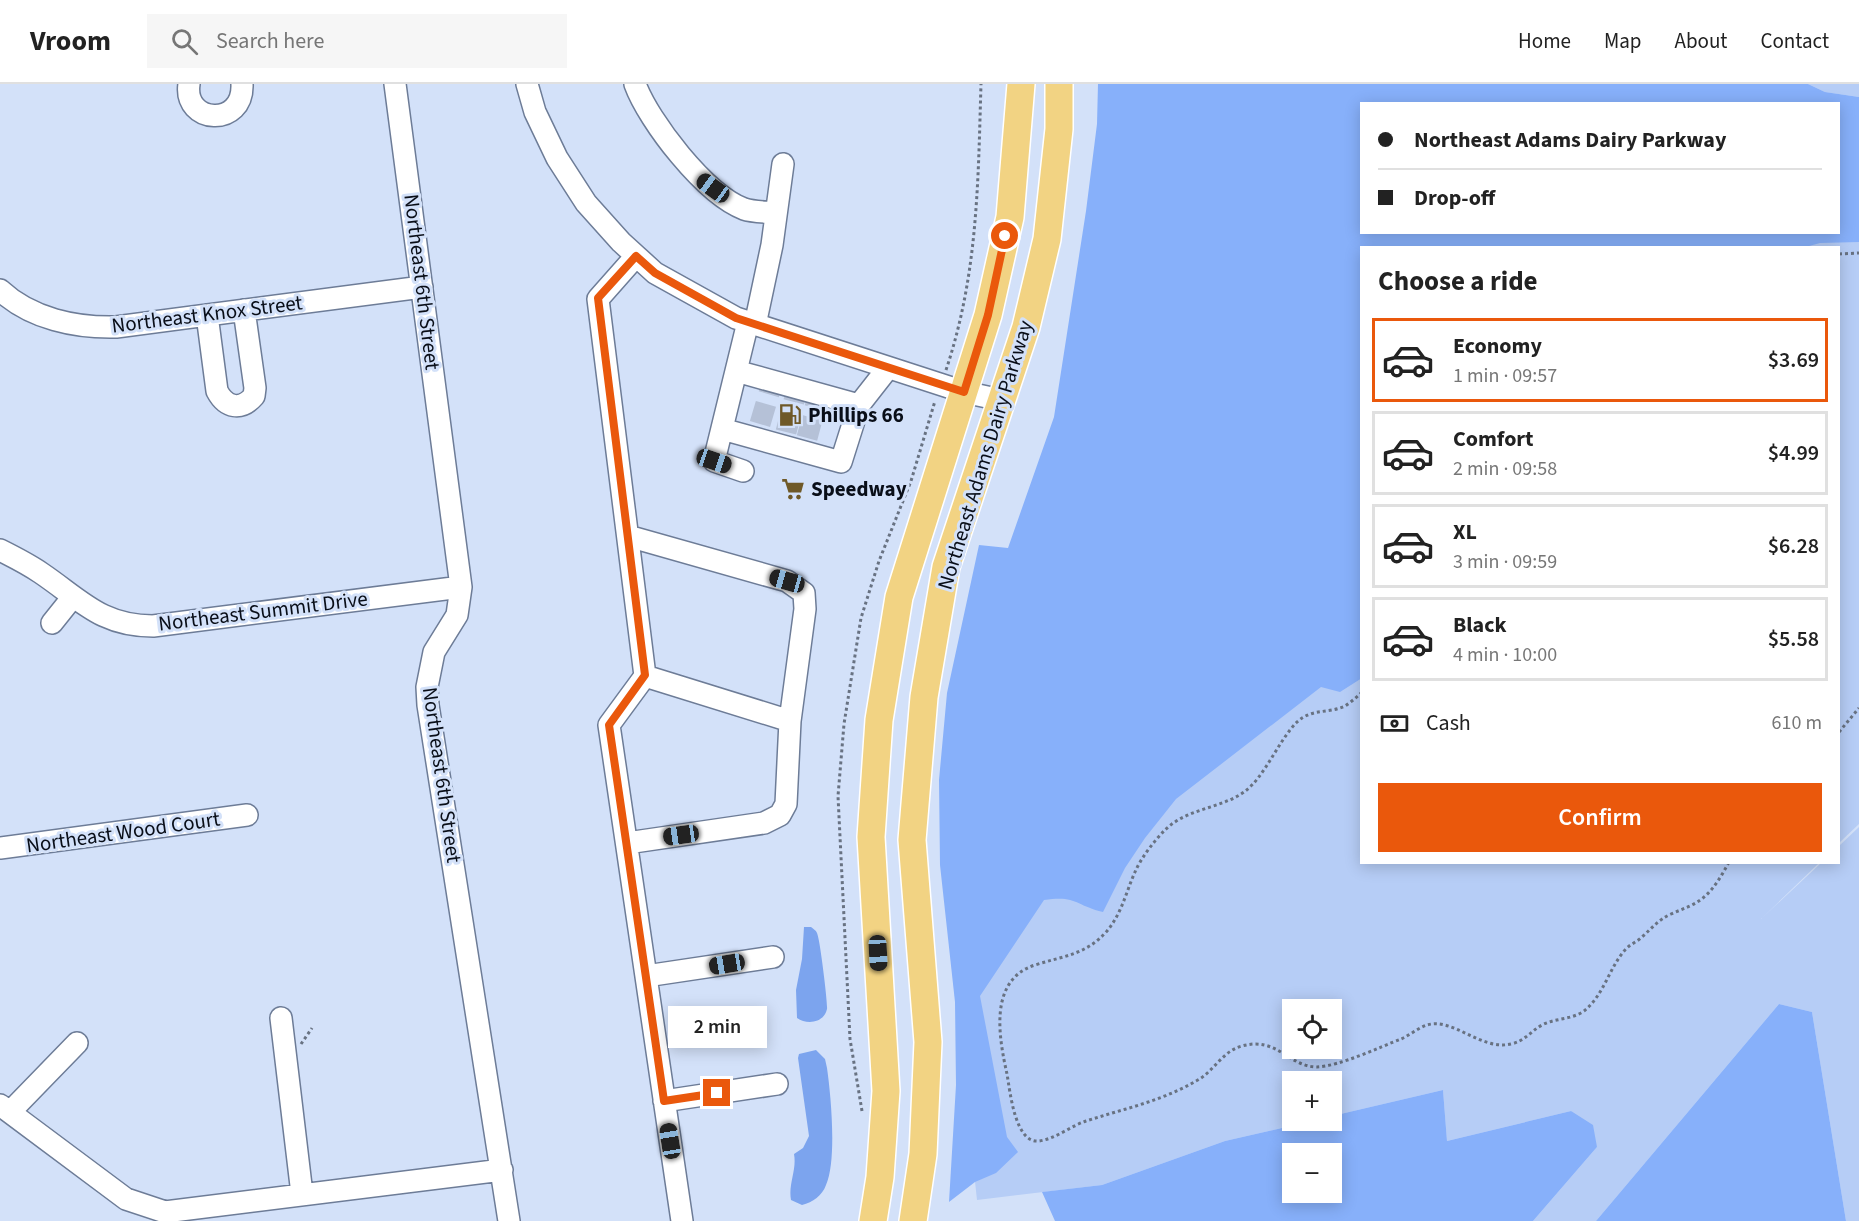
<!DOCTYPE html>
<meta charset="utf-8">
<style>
body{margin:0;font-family:"Source Sans 3",sans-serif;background:#f6f6f6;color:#222;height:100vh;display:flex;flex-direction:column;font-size:22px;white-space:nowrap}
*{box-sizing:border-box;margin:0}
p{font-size:20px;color:#767676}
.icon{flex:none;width:33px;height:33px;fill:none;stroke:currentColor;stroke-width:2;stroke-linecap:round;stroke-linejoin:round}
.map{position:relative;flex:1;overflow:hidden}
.panel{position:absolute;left:1360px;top:162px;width:480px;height:618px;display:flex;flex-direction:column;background:#fff;border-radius:0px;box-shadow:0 3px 15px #0003}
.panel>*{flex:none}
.guide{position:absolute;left:1360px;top:18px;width:480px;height:132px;border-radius:0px;box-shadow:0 3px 15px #0003;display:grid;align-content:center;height:132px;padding:0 18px;background:#fff}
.tools{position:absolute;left:1282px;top:915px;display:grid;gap:12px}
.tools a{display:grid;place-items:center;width:60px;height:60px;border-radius:0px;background:#fff;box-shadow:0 3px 15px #0003;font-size:30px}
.end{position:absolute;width:27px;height:27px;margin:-14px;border:8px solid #ea580c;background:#fff;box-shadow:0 0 0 3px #fff}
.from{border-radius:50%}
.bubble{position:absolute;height:42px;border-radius:0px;background:#fff;box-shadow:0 3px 15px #0003;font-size:20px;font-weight:600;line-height:42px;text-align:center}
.car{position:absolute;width:18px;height:36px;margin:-18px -9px;border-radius:8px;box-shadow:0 0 4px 2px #0007;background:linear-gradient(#222 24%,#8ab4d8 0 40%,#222 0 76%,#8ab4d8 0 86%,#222 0)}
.guide b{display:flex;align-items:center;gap:21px;height:57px;font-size:22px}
.guide b+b{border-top:2px solid #e0e0e0}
.guide i{width:15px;height:15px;background:#222}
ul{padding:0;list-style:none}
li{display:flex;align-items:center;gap:18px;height:84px;margin:0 12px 9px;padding:0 6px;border:3px solid #e0e0e0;border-radius:0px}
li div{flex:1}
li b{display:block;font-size:22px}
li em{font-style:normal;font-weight:600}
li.selected{border-color:#ea580c}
li>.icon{width:54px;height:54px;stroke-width:1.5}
h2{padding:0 18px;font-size:27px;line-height:72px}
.pay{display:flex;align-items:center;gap:15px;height:66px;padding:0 18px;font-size:22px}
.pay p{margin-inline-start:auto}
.action{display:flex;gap:12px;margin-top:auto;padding:12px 18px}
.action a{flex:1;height:69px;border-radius:0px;background:#ea580c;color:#fff;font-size:24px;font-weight:600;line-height:69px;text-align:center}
header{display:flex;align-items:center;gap:36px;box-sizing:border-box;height:84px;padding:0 30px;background:#fff;border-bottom:2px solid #e0e0e0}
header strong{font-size:28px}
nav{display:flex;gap:33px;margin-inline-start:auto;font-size:21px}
.search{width:420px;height:54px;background:#f6f6f6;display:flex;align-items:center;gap:15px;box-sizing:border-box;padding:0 21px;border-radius:0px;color:#767676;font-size:22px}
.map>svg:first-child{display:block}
</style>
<header>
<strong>Vroom</strong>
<div class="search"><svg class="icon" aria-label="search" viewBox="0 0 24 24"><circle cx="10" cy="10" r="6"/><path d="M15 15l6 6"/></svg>Search here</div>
<nav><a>Home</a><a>Map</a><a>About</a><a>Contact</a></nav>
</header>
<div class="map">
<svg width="1859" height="1137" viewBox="0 0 1859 1137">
<rect width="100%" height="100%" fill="#d3e1f9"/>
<path fill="#b6cdf6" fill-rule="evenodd" d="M1808 0H1859V13L1825 8Z
M1859 70V740L1839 759V164H1717L1839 148Z
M1362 542V778L1819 779 1761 835 1821 779 1839 778V762L1859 743V1137H1846L1812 928 1779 920 1596 1137H1533L1597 1063 1571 1027 1447 1057 1443 1006 1332 1032V998H1293V1036L1312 1037 1225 1057 1102 1101 977 1116 950 867 994 829ZM1293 926H1332V964H1293Z"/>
<path fill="#87b0fa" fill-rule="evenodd" d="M1098 0H1808L1825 8 1859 13V158L1820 159 1802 164H1362V594L1340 608 1321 603 1176 715 1145 754 1125 784 1103 828C1075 821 1076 811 1044 816L980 912 1007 1053 1018 1068 996 1089 975 1098 949 1118 956 1001 955 918 940 781 939 696 947 609 979 461 1008 464 1054 333 1086 127 1097 40ZM1362 20H1839V148H1362Z
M1779 920 1812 928 1846 1137H1596Z
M1443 1006 1447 1057 1571 1027 1593 1041 1597 1063 1533 1137H1055L1042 1108 1102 1101 1225 1057 1312 1037 1332 1036V1032ZM1293 1070H1332V1108H1293Z"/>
<path fill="#7ca4ee" d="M804 843H811C813 845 816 846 817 849 820 855 828 921 827 925 824 939 807 941 797 934L796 906 802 875Z
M816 966 825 975 827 984C831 1012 837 1076 826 1101 822 1112 813 1118 802 1121L791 1116C788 1100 797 1086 794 1070L803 1064 809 1052 798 974 799 970Z"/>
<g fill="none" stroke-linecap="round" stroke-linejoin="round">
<path stroke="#b5c1d7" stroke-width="21" stroke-dasharray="21 10" stroke-linecap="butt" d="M760 340 770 306
M786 348 795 313
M807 354 816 320"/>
<g stroke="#6d7c97" stroke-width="24">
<path id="minor" d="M189 0C183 40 244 44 242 0
M395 0 461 503 457 531 434 568 427 603 428 621 509 1137
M527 0 535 28 557 74 586 119 621 158 655 189 736 234 964 308 1001 316
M635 0C649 38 705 110 744 125 753 128 766 128 776 129
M636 172 598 215 645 592 609 641 682 1137
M0 206C31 235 76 244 116 243L422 203
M207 231 217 307C226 324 241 327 254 312L255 304 244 226
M755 241 772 161 783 80
M736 287 859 321
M722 345 841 378 859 321 888 284
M743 387 714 377 748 238
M0 466C14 473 28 480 41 489 81 516 101 542 153 542L461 503
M52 539 72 514
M645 592 790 637
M627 759 764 739 780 731 786 720 790 637 805 525 804 509 787 497 628 452
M0 764 247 731
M646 892 773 873
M281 934 302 1110
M664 1017 777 1000
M0 1021 126 1115 165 1128 502 1086
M10 1028 77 959"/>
</g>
<g stroke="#fff" stroke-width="30">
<path id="major" d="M873 1137 880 1093 886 1007 871 753 879 636 899 513 988 231 1010 133 1021 0
M913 1137 923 1070 928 958 912 756 924 613 946 483 1026 243 1047 155 1059 45V0"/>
</g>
<path stroke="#687282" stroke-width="3" stroke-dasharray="3 3" stroke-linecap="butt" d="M1839 170 1859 169
M946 286C978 190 978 99 981 0
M1362 608C1357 613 1351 618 1345 622 1328 630 1312 624 1297 638 1278 657 1265 693 1244 708 1220 725 1187 724 1165 746 1154 757 1141 774 1135 788 1126 808 1122 829 1107 847 1086 871 1063 872 1035 881 988 896 999 954 1007 990 1010 1007 1015 1060 1039 1057 1055 1055 1071 1042 1086 1037 1123 1025 1162 1017 1196 997 1214 988 1222 967 1242 962 1277 952 1289 983 1317 983 1340 982 1380 963 1401 955 1410 951 1418 944 1427 941 1453 933 1481 967 1511 960 1525 957 1531 947 1542 941 1555 934 1571 936 1584 927 1604 911 1609 884 1625 866 1630 860 1637 858 1642 853 1652 844 1658 836 1671 830 1682 825 1693 822 1703 814 1714 805 1722 791 1729 778
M1839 648 1859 624
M301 960 312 944
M862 1027 850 955 838 712 844 640 861 534 879 477 911 397 935 317"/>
<use href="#minor" stroke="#fff" stroke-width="21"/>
<use href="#major" stroke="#f2d383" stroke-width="27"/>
</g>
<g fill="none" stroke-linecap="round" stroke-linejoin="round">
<path stroke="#ea580c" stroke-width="8" d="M717 1009 664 1017 661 996 609 641 645 591 598 214 636 172 655 189 736 234 964 308 988 231 1005 152"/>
</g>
<defs>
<g id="fuel-bare" transform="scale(1.8)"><path d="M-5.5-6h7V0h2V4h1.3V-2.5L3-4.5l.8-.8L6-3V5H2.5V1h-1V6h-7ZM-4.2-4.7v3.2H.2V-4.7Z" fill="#6f5928" stroke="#d3e1f9" stroke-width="2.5" paint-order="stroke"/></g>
<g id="supermarket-bare" transform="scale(1.8)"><path d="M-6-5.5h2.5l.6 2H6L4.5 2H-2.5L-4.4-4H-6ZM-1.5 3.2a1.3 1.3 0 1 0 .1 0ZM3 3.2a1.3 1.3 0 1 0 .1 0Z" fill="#6f5928" stroke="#d3e1f9" stroke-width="2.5" paint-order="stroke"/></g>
</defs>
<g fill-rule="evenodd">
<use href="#fuel-bare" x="790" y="331"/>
<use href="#supermarket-bare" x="793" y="405"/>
</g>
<g text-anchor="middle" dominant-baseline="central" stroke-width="6" stroke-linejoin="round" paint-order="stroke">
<g font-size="21" fill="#090e18" stroke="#d3e1f9">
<text transform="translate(422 198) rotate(83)">Northeast 6th Street</text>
<text transform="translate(207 230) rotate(-7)">Northeast Knox Street</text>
<text transform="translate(985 371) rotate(-73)">Northeast Adams Dairy Parkway</text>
<text transform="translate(263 527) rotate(-7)">Northeast Summit Drive</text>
<text transform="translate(442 691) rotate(82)">Northeast 6th Street</text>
<text transform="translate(123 748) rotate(-8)">Northeast Wood Court</text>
</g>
<g font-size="21" font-weight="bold" fill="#090e18" stroke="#d3e1f9" text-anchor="start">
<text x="808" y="331">Phillips 66</text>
<text x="811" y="405">Speedway</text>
</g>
</g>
</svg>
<div class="tools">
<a><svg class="icon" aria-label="locate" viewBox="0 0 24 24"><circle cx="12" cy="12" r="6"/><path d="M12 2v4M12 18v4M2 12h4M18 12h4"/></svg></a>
<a>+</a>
<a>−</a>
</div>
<i class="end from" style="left:1005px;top:152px"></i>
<i class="end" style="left:717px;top:1009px"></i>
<div class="bubble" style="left:668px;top:922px;width:99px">2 min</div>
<i class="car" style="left:713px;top:104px;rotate:306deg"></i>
<i class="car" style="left:714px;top:377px;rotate:109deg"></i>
<i class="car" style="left:787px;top:497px;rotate:286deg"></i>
<i class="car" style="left:681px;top:751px;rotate:262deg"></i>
<i class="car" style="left:878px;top:869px;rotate:177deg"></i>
<i class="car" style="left:727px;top:880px;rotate:261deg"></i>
<i class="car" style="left:670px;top:1057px;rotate:351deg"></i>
<div class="guide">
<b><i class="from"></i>Northeast Adams Dairy Parkway</b>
<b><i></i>Drop-off</b>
</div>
<section class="panel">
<h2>Choose a ride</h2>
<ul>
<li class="selected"><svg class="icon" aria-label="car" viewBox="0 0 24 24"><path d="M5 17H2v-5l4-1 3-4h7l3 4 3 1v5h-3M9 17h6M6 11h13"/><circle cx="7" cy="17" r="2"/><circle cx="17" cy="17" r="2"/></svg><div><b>Economy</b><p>1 min · 09:57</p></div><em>$3.69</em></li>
<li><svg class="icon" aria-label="car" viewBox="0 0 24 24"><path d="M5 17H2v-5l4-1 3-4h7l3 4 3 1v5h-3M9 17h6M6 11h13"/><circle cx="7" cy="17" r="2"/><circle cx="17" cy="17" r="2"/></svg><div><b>Comfort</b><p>2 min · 09:58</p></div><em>$4.99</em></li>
<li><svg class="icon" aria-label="car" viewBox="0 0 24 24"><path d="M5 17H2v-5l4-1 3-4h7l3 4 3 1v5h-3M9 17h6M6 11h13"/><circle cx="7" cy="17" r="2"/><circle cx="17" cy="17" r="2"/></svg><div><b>XL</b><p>3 min · 09:59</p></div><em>$6.28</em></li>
<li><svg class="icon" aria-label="car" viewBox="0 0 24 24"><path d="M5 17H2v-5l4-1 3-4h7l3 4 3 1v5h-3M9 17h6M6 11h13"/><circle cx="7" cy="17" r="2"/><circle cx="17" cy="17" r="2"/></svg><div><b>Black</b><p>4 min · 10:00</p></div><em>$5.58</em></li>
</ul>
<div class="pay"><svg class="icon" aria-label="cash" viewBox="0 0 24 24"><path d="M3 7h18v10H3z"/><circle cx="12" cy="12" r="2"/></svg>Cash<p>610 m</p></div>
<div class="action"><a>Confirm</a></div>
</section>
</div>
